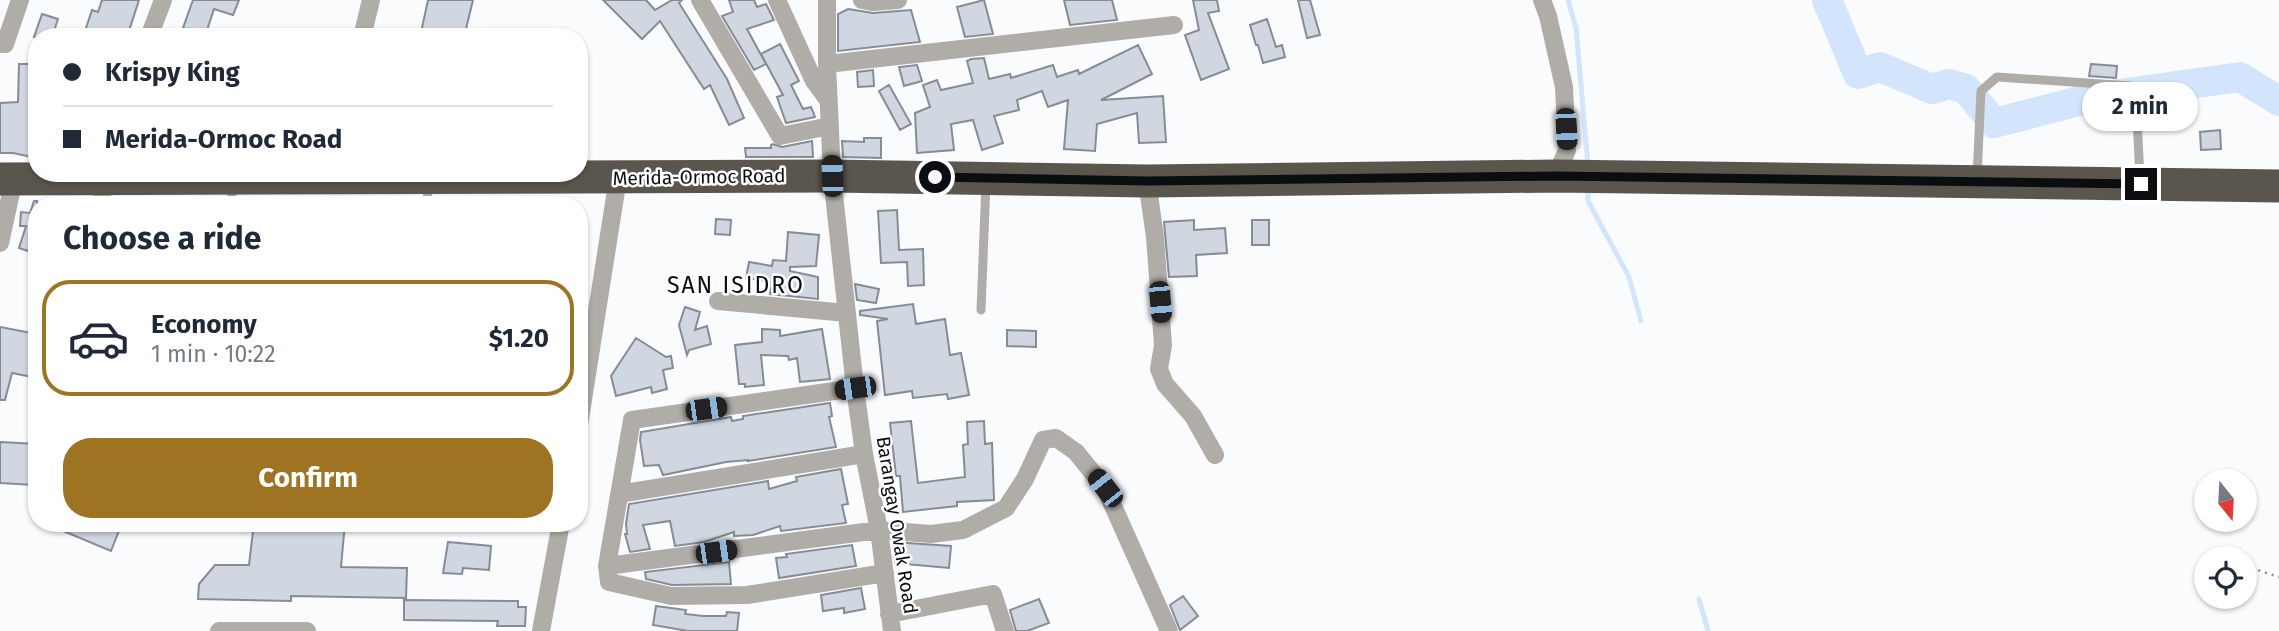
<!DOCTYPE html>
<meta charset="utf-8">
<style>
body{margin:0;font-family:"Fira Sans",sans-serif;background:#f2f2f3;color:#1f2937;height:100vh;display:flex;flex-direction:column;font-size:26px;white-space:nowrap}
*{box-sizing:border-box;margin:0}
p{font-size:23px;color:#747a83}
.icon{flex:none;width:38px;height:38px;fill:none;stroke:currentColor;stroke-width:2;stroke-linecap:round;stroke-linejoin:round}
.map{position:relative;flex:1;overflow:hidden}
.side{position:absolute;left:28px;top:196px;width:560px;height:336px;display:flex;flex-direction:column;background:#fff;border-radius:28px;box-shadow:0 2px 5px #0004}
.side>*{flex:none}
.banner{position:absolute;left:28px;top:28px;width:560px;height:154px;border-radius:28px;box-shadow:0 2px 5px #0004;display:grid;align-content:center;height:154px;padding:0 35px;background:#fff}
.needle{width:46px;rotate:162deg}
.fabs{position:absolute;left:2194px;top:469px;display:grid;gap:14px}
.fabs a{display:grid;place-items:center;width:63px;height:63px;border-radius:50%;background:#fff;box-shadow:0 2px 5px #0004;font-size:35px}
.end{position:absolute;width:32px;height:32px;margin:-16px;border:9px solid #0b0d10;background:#fff;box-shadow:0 0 0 4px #fff}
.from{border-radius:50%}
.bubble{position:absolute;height:49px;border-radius:24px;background:#fff;box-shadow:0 2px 5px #0004;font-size:23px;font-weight:700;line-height:49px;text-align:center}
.car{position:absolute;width:21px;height:42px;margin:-21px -10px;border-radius:9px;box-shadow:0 0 5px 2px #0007;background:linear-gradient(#222 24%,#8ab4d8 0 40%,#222 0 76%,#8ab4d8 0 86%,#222 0)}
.banner b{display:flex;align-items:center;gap:24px;height:66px;font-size:26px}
.banner b+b{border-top:2px solid #e0e1e3}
.banner i{width:18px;height:18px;background:#1f2937}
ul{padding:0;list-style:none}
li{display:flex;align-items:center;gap:21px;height:116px;margin:0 14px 10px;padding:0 21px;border:4px solid transparent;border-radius:28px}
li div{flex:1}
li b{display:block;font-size:26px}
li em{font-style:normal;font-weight:700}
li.current{border-color:#9e7423}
li>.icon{width:63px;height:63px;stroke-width:1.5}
h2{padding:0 35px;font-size:32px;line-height:84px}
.button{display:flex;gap:14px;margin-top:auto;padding:14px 35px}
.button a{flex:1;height:80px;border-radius:28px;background:#9e7423;color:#fff;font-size:28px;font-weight:700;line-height:80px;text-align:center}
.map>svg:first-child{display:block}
</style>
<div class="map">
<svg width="2279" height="631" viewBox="0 0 2279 631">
<rect width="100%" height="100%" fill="#fafbfd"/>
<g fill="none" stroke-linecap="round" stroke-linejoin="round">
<path stroke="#d3e5fd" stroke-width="5" d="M1568 0 1576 28 1588 165
M1588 189V201L1629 277 1641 321
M1699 599 1708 631"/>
<path stroke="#d3e5fd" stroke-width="30" d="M1827 0 1858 74 1880 67 1932 89 1949 84 1966 89 1994 123 2091 98 2240 77 2279 101"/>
</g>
<path fill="#d0d7e1" stroke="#858c95" stroke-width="2" d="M102 0H139L127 37H83L92 10 98 12Z
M193 0H239L233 15 214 9 205 36 183 28Z
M428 0H473L464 37H420Z
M603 0H646L655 10 672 0H682L679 3 727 79 744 118 729 125 710 85 704 89 660 21 642 39Z
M729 0H754L757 7 766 4 774 20 747 29 766 64 754 70 722 16 733 12Z
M984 0 993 34 965 37 957 7Z
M1064 0H1112L1117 20 1070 25Z
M1193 0H1217L1219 11 1208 13 1229 69 1201 80 1185 35 1199 30Z
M1298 0H1310L1320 35 1307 38Z
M848 9 873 13 911 10 920 42 838 51V14Z
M42 14 58 19 52 37H34Z
M1267 19 1276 47 1282 45 1285 57 1263 63 1258 45H1256L1250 25Z
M780 44 799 81 791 85 803 109 811 107 815 117 786 123 777 97 783 95 761 54Z
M1138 45 1152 74 1101 100 1163 96 1166 142 1139 143 1137 113 1097 124 1095 151 1064 149 1068 100 1048 107 1042 91 1017 100 1019 110 994 116 1003 143 982 150 973 120 951 124 954 150 917 153 915 113 930 107 923 85 937 80 941 90 973 83 967 61 971 59 984 58 989 79 1010 74 1011 78 1053 65 1057 77 1078 70 1079 74Z
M19 64H37V158L13 153H0V103L18 102Z
M2091 64 2117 66 2116 78 2089 76Z
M917 65 922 81 904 86 899 67Z
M873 70 874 86 858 87 857 72Z
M889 85 911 124 900 130 879 91Z
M2220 130 2221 149 2201 150 2200 132Z
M864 138H881V158L843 157 842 141 864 142Z
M812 141 813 157H746L745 148H771V145L773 144 782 147Z
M34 201H37V248L32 247 31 252 19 248 26 226H20L21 212 30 213Z
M897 210 899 250 923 249 924 285 908 286 907 262 881 263 878 211Z
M716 219 731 220 730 235 715 234Z
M1194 220V230L1225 228 1227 253 1196 255 1197 276 1169 277 1164 222Z
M1252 220H1269V245H1252Z
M788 232 819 235 816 266 790 267V271L818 277V299L770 294 771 282 746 278 749 262 772 266 773 260 786 261Z
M855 284 879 289 876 303 857 300Z
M913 304 916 324 945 319 950 355 961 353 969 395 948 399 947 394 913 398 912 391 885 395 877 321 888 319 860 315V311Z
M685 307 700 312 695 330 707 326 711 344 689 350 687 355 679 325Z
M0 327 37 334V378L12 373 5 400H0Z
M762 329 780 330V336L822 329 830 379 800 382 797 358 789 360 788 356 761 355 764 385 745 387V384H739L735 345 762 342Z
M1007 330 1036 331V347L1007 346Z
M636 338 666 357 671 356 673 368 663 370 667 389 652 393 651 387 616 396 611 376Z
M830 403 832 416 829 417 836 447 748 461V460L726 462 663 475 659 465 644 466 640 440 641 432 731 417 732 421 743 419V416Z
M911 421 918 483 965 477 963 445 968 444 967 422 984 421 985 444 992 443 994 500 957 502V506L903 512 900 476H896L890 423Z
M0 442 37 444 34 485 0 483Z
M841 469 848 504 842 505 846 523 781 531 780 526 753 535 734 536V532L704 542 675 546 670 521 643 525 650 549 630 552 625 534H627L626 524 629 504 768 481 769 489 797 481 796 477Z
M44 523H122L111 551Z
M254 523H345L341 567 407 568 406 598 291 596V601L198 599 199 584 215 565H249Z
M448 542 491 546 489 570 463 568 462 574 443 573Z
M893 542 951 546 949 568 895 563Z
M852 545 856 566 779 578 776 558 787 557 786 554Z
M729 562 731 584 672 585 646 579 645 572Z
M861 588 865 609 844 613V608L823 611 821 595Z
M1183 596 1198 616 1180 630 1170 605Z
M1039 599 1049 623 1027 631H1016L1010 610Z
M404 600 518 601V607H526L525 626H497L498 621 404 620Z
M656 606 686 610 685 614 703 616H726L727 612 739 613 737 631H688L653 625Z"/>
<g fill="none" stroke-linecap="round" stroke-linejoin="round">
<path stroke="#8d8e91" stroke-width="2.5" stroke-dasharray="2 5" stroke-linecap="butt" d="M2245 566 2279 577"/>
<path stroke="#b0ada8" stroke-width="9" d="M1977 177 1981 91 1997 77 2131 86 2136 97 2140 179
M230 205 234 184
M427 205 428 184
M981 310 986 183"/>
<path stroke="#b0ada8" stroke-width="18" d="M700 0 780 136 830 126
M777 0 814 81 828 100
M827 0V64L832 176 855 388 864 454 879 530 892 631
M862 0 872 2 898 0
M1542 0 1548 16 1564 87 1567 150 1556 176
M149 37 163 0
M362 37 371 0
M0 44H5L20 0
M827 64 1174 25
M1147 181 1155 237 1163 345 1159 369 1165 384 1193 416 1215 455
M101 205 104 178
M0 243 14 179
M718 301 847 313
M855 388 632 420 607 566 609 582 671 596 747 595 885 573
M579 425 618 178
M619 494 864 454
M607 566 879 530 931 534 963 530 1006 508 1025 479 1043 440 1056 438 1076 452 1105 488 1169 631
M889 614 993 594 1005 631
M219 631H307
M541 631 561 523"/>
<path stroke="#5b564d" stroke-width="33" d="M0 179 832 176 1147 181 1556 176 2279 186"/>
</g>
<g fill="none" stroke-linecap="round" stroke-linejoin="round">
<path stroke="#0b0d10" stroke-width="9" d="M935 177 1147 181 1556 176 2141 184"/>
</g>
<g text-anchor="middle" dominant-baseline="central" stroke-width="5" stroke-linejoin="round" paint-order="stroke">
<g font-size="19" fill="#0b0d10" stroke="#fff">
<text transform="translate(699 177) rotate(-1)">Merida-Ormoc Road</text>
<text transform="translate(897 525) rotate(81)">Barangay Owak Road</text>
</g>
<g font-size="23" letter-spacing="2" fill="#0b0d10" stroke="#fff">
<text x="736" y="285">SAN ISIDRO</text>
</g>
</g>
</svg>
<div class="fabs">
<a><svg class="needle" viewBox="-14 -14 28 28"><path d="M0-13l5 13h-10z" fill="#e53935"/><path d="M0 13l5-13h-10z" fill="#747a83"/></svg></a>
<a><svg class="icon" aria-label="locate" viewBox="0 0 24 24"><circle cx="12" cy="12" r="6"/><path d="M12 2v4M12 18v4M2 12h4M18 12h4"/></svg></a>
</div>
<i class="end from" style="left:935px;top:177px"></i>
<i class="end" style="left:2141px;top:184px"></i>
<div class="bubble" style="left:2082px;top:82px;width:116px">2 min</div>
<i class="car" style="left:1566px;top:129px;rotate:177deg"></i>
<i class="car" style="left:832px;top:176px;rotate:358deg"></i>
<i class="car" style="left:1160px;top:302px;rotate:175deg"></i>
<i class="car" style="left:855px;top:388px;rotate:262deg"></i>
<i class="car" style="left:706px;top:409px;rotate:82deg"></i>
<i class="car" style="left:1105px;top:488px;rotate:322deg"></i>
<i class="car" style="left:716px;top:552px;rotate:82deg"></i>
<div class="banner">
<b><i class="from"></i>Krispy King</b>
<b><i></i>Merida-Ormoc Road</b>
</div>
<section class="side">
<h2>Choose a ride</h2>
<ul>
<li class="current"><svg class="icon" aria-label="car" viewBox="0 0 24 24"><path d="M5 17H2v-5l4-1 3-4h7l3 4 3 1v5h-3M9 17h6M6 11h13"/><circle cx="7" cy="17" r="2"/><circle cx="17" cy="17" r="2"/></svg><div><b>Economy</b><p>1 min · 10:22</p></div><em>$1.20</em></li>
</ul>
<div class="button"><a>Confirm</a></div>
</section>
</div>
